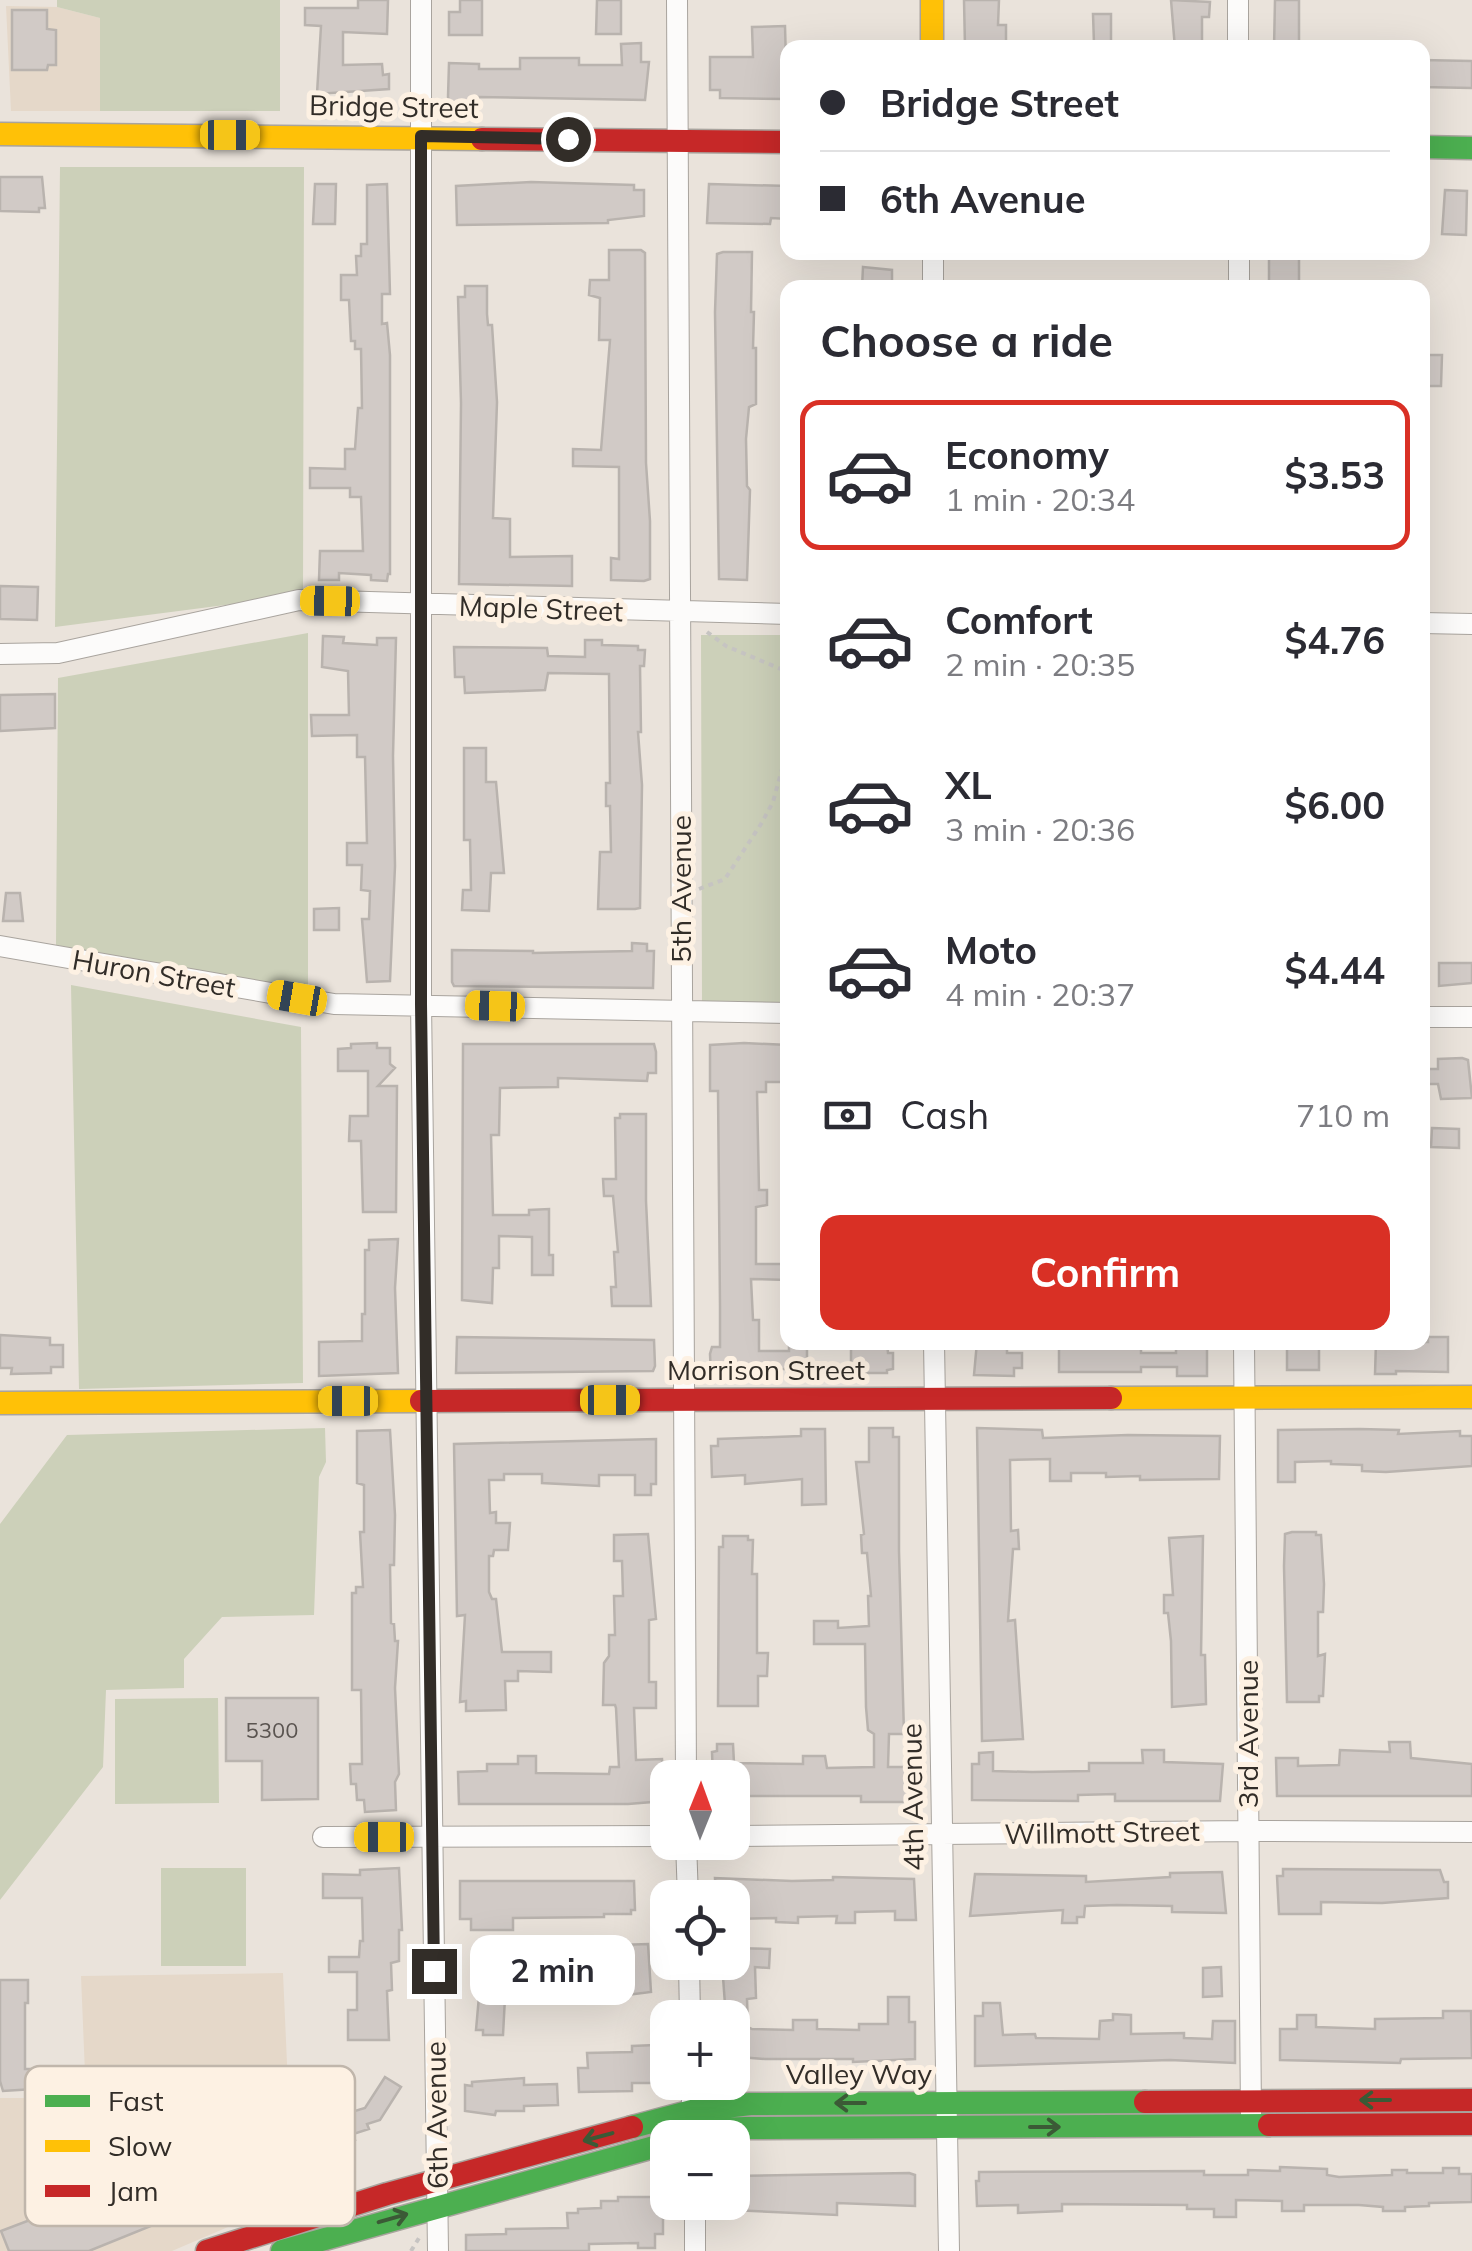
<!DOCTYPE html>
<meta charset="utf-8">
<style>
body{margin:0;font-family:Mulish,sans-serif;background:#f7f7f7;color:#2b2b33;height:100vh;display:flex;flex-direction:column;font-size:38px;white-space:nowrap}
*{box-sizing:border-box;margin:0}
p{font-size:32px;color:#7c7c81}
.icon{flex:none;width:55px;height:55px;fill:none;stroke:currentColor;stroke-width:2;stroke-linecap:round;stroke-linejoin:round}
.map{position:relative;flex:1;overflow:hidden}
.side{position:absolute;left:780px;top:280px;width:650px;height:1070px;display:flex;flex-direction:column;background:#fff;border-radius:20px;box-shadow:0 10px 40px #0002}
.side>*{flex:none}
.banner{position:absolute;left:780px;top:40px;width:650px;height:220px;border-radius:20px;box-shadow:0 10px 40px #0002;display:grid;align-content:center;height:220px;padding:0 40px;background:#fff}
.needle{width:65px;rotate:1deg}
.tools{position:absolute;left:650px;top:1760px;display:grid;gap:20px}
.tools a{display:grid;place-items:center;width:100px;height:100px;border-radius:20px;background:#fff;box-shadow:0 10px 40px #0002;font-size:50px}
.end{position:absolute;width:45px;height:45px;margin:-22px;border:12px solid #322d28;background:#fff;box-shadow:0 0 0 5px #fff}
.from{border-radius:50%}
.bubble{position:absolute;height:70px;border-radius:20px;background:#fff;box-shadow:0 10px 40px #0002;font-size:32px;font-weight:700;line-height:70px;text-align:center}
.car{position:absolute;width:30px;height:60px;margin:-30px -15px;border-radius:12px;box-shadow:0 0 8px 2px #0007;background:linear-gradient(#f5c518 24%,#345 0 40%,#f5c518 0 76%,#345 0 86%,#f5c518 0)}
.banner b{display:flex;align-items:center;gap:35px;height:95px;font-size:38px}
.banner b+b{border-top:2px solid #e1e1e2}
.banner i{width:25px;height:25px;background:#2b2b33}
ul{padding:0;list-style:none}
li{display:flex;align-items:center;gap:30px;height:150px;margin:0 20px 15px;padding:0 20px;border:5px solid transparent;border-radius:20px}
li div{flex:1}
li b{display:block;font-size:38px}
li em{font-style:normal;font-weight:700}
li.current{border-color:#d93025}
li>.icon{width:90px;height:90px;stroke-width:1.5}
h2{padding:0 40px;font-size:45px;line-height:120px}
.pay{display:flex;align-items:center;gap:25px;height:110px;padding:0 40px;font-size:38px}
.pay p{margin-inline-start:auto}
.action{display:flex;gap:20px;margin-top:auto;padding:20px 40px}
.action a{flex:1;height:115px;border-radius:20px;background:#d93025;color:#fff;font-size:40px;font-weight:700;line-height:115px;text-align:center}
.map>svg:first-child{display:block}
</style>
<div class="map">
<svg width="1472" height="2251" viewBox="0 0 1472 2251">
<rect width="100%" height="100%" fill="#eae3db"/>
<path fill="#e5d8c9" d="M6 6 57 7 100 18V111H11Z
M283 1973 293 2199 172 2251H0V2098H86L81 1976Z"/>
<path fill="#ccd0b9" d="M57 0H280V111H100V18L57 7Z
M60 167H304L303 595 55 627Z
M308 633V990L56 945 58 678Z
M701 635H787V1006H702Z
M71 985 301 1027 303 1383 79 1389Z
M325 1428 326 1462 319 1477 314 1615 222 1617 184 1659V1688L106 1690 103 1767 0 1900V1524L67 1435Z
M218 1698 219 1803 115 1804V1699Z
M161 1868H246V1966H161Z"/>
<path fill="#d1cac6" stroke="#b9b3ae" stroke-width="2.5" d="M358 0H388L387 34 343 32V65L382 64 383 75 389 74V89L317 94 321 26 305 25V8H358Z
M460 0H482V35H449V12H460Z
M597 0H621V34H596Z
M964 0H999L998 25H1006V47H965Z
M1171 0 1210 2 1209 17H1202V48H1175Z
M1275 0H1299V48H1274Z
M12 10H47V29L56 30V65H48L47 70H12Z
M1093 14H1111V44H1094Z
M785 26 787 99 720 98V90H710V57H753L752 27Z
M641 43V62H649L645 100 478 97 476 103H450L448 97 449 63 479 64V69H520V58H579V65H622L621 44Z
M1422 60 1472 61V88L1422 87Z
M0 177H42L45 208H39V212L0 211Z
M531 182 634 185V190H644V216L608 220V223L457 225 456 186Z
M315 184H336L335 224H313Z
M387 184 390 294H382V324L387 323 390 355V574H388L387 581 371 580V575L339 573V580H319L320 551H363L361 497H350V488H310V468L345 469V449H355L358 408H362L361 349H355V341H351L349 300H341V275H357L356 256H361V244H367V185Z
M709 184 788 186V219L771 218 770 224 707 223Z
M1445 190 1467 191 1466 235 1442 234Z
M609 250H641L645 253 646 463 650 521V579L644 581 611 580V558L619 559V467L573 466V449L601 450 610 340H599L600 298 589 295 590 280H609Z
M723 252H752L751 312H754L753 348H756V404L749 407 746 439 747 486 750 490 747 580 719 579 715 312 717 254Z
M1269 252 1299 254V288H1269Z
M863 267 892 270V288H862Z
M465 286H487V314L488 325H492L497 402 493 518 510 519V557L572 556V586L459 584 461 403 458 297H465Z
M1422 355H1442L1441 386H1422Z
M0 586 38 587 37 620 0 619Z
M323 636 344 637 343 643 377 645V638H396L393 756 395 866 390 981 367 982 362 919H369L370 891 361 890 362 865H347V843H367L365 757H357V735L312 736 311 715H349L348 671 322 667Z
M585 640H602V645L638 646V650H645L644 666H640L641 732H638L642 785 640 908 635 909H598L600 852H611L610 806H606V783H610L609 674 548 673 545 690 465 693 464 677H455L454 647 547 648 548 656 585 657Z
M55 694V728L0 731V695Z
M464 748H486V782H496L504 873H491L489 911 462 910 463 890H471L470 840H464Z
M6 893H20L23 921H3Z
M339 908V930H314V909Z
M632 943 647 944V951H654L653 988 454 986 452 982V950L533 951V953L632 951Z
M1439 963H1472V983L1439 986Z
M377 1043V1048H390V1064L395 1068 378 1086H397L396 1212H363L361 1141H349L350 1116H368V1071H338V1049L351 1048V1044Z
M744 1043 788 1045V1082H766V1092H757L759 1190H767V1205L756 1207V1264H788V1280L751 1279 753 1320H759V1351H789V1342H807V1376H788V1369H732V1375L711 1376 710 1354 712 1347H720V1306L718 1091H710V1045Z
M463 1044H654L656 1052V1073H648L647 1081 558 1078V1087L500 1088 499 1135H491L493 1215H529V1210L549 1209V1255H553V1275H532V1237L499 1236V1268H493L492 1303 462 1300Z
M1462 1058 1468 1060 1472 1098 1441 1099 1438 1084H1422V1069H1438V1059Z
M620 1114H646V1201L651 1306H612L611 1287H616L614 1252H618L613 1196H604L603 1179H616L615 1118H620Z
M1432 1128 1459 1129V1148L1431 1147Z
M398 1239 395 1288 398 1373 319 1376V1342L362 1341V1314H365V1250H369V1240Z
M0 1335 50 1338V1345H63V1367H51V1373L11 1374 12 1368H0Z
M457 1337 654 1340 655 1366 653 1371 456 1373Z
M1428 1337H1448V1372L1396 1371V1374H1375L1376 1342H1428Z
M851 1342H887L888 1353H893V1369L887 1370V1373H859V1367H851Z
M977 1342H1007V1353H1022V1368H1014V1376L974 1375Z
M1094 1342H1141V1353H1176V1342H1207V1376H1177V1367H1141V1372H1059V1347H1094Z
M1287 1347H1319V1370H1287Z
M869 1428H893V1437H899V1551L904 1734H889L888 1767H916V1802H861V1796H742V1783H732V1778H713L712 1752 717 1751V1744H733L734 1763 803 1764V1756H825L827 1768 874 1767V1734L868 1730 866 1707 865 1644H814V1621H838V1628L869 1626 868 1596H871L867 1553H862L861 1535 864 1534 856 1462H869Z
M977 1428 1042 1430 1043 1438 1128 1435 1220 1436 1219 1479 1140 1480V1476L1106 1477V1473H1071V1481H1050V1459L1010 1460 1011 1531 1018 1530 1019 1549H1013L1008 1621 1015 1620 1023 1739 982 1741Z
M801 1429H825L826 1504 802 1505V1479L745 1484V1475L712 1477 711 1446H718V1439L801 1436Z
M1360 1429 1399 1430 1398 1434 1460 1431V1436H1472V1466L1386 1472 1362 1471V1465L1331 1464V1461L1295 1462V1482H1278V1430Z
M390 1430 395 1515 394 1565H390L391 1623 394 1624 395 1641H398L395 1688 399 1774 395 1782 396 1810 365 1812 364 1800H357L356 1784H351L350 1764H362L361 1690H352V1593H356V1587H363L360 1532H364V1485L357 1483V1431Z
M656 1439V1484H651V1495H635V1475H599V1486L542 1483V1474H504V1480H489L490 1513 496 1512V1523H510L508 1550H494L493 1556H489V1592L492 1599H496L502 1652H551V1672L518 1671V1681H505L506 1710 466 1711V1701L460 1702 465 1615 457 1616 454 1444Z
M1292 1532H1316V1535H1321L1324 1584 1323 1612H1318V1656L1325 1654 1323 1696H1319V1702H1287L1284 1566 1285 1534Z
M648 1534 656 1619 649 1620V1682H656V1708H634L636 1760 662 1759 664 1801 628 1804H459L458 1772 487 1771V1764H518V1756H536V1773L609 1774 610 1767H619L616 1708 615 1705H603L604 1663 609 1656V1635H615L614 1596H623L622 1561H614V1535Z
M723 1536H748V1540H753L752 1574H757V1653H768L767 1676H758V1706H718L719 1547H723Z
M1203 1536 1201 1655H1205L1206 1704 1172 1707 1171 1641 1168 1613H1164V1595H1173L1169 1538Z
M226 1698H318V1799L262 1800V1761H226Z
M1389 1742H1410L1411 1758 1472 1764V1796H1277L1276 1758H1298V1766L1339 1765 1340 1750 1390 1752Z
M1142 1750H1164V1762L1223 1764 1220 1801H1115V1794L1078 1795V1801L972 1800V1764H979V1753L993 1752V1771L1032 1772 1089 1771V1763H1143Z
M399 1868 402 1930H399V1961L391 1963 392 1990 387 1991 389 2040H348V2010H357V1972H329V1957H359L360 1941H363L362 1898H323V1874L360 1875V1870Z
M1283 1869 1440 1870 1444 1882H1448V1898L1382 1903 1321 1902V1914H1279L1277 1876H1283Z
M1222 1872 1226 1913 1172 1912V1906L1117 1905 1085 1906 1084 1917H1077V1923H1062L1063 1910 970 1916 975 1874 1086 1876V1882L1170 1877V1873Z
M833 1877 914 1879 916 1920H895V1911L855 1912V1923H836L837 1916 798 1917V1923L776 1922V1918L732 1919V1898H716L715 1878 792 1881 833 1880Z
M460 1881H634L635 1910H631V1914H604V1917L513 1918V1930H471V1919H460Z
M648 1944 651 1992 618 1996V1987H604L603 1971 620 1970 619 1945Z
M732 1948 770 1949 769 1968 755 1967 756 1998 747 1999 748 2027 752 2029 793 2030V2020H817V2029L859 2030V2024H888V1997H909V2022H915V2059L853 2062V2059H765L739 2057 738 2053 732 2054V2018H726L723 1977 724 1962H732Z
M1221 1967 1222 1996 1203 1997V1968Z
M483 1978 506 1979 503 2035H483V2030H476L480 1985H483Z
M0 1980H28V2003H25V2069H33L34 2089 3 2091 0 2081Z
M983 2003H1000L1003 2035 1035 2034 1036 2038 1099 2039 1100 2021 1113 2020V2014L1131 2015V2034L1184 2033V2038L1212 2039 1213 2021H1235V2063L1170 2060 975 2066V2016H983Z
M1443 2011H1471L1472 2058 1401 2059 1400 2063 1280 2060V2029H1297V2015H1316V2027L1375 2029V2019L1443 2018Z
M655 2045V2083H632V2091L579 2092 578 2068H588L587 2053 632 2052V2046Z
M385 2077 401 2087 380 2120 367 2124 369 2129 353 2134 355 2140 336 2146 326 2107 340 2102 345 2114 365 2108Z
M524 2078V2085L557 2084 558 2105 524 2106V2111H496L495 2115 465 2111V2085L472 2086V2082Z
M263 2115 274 2144H310V2166H281L284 2172 89 2251H9L1 2231 109 2190 101 2170 161 2147 167 2162 247 2132 244 2123Z
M1280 2167 1327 2169V2175L1339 2177 1392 2175V2170H1407V2173H1443V2168H1459V2174H1472V2202L1429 2203V2206L1405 2207V2211H1383V2207L1359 2205H1304V2211H1282V2201L1236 2200V2217H1214V2209H1187V2205L1062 2204V2211L1018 2213V2205L977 2206 976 2181H979V2172L1204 2171V2175H1248V2170L1280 2171Z
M909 2173 915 2175V2206L837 2203V2215L732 2210V2176Z
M618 2197H663V2234H655V2248H638V2243L589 2244V2251H466V2235L506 2234V2229L568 2228 567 2213H578V2209L601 2208V2201H618Z"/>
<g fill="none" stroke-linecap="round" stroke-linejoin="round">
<g stroke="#a9a49e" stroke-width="22">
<path id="street" d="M421 0V1003L438 2251
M677 0 686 1778
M1238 0V48
M933 252V288
M1239 288V252
M1422 623 1472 624
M0 654 58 653 299 600 788 614
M0 946 334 1004 788 1013
M1422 1017H1472
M934 1342 949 2251
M1244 1342 1251 2114
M732 1836 1247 1831 1472 1832
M323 1837 668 1836
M686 1842 688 1898
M689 1962 690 2018
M691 2082 693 2121
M695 2202V2251"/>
</g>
<g stroke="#a9a49e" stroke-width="25">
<path id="fast" d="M1422 147 1472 148
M632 2127 692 2111 750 2104 1145 2102
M687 2138 717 2129 746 2128 1269 2125
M282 2251 668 2143"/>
</g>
<g stroke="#a9a49e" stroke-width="25">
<path id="slow" d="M932 0V48
M0 134 482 139
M1111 1398 1472 1397
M0 1403 421 1401"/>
</g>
<g stroke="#a9a49e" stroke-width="25">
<path id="jam" d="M482 139 788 142
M421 1401 1111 1398
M1145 2102 1472 2100
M1269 2125 1472 2124
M207 2251 387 2194 632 2127"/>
</g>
<path stroke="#c6c4c2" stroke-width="4" stroke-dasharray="5 5" stroke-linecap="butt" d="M707 632 726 646 788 672
M699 889 725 879 761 824 773 802 788 747
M411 2251 419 2238"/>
<use href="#street" stroke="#fcfbfa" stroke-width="20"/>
<use href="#fast" stroke="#4caf50" stroke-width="22"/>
<use href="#slow" stroke="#ffc107" stroke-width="22"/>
<use href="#jam" stroke="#c62828" stroke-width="22"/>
</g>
<defs><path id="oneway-shaft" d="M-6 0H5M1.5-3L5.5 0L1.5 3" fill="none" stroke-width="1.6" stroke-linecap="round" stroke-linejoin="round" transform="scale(2.5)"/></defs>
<g stroke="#3b5a36">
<use href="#oneway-shaft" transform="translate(1375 2100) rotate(180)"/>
<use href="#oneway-shaft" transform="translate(850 2103) rotate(180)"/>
<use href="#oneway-shaft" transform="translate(1045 2127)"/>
<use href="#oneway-shaft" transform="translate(598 2137) rotate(165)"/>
<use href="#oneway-shaft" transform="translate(393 2218) rotate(-16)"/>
</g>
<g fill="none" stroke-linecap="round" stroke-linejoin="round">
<path stroke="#322d28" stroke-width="12" d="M434 1971 421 1004V136L568 139"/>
</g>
<g text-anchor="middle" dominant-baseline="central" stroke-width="10" stroke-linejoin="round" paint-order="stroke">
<g font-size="22" fill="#5a5450">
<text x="272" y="1730">5300</text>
</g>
<g font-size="28" fill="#322d28" stroke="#fdf1e3">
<text transform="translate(394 106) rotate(1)">Bridge Street</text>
<text transform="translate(541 608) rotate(2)">Maple Street</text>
<text transform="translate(680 889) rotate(-90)">5th Avenue</text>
<text transform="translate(154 973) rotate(10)">Huron Street</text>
<text x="766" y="1369">Morrison Street</text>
<text transform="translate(1247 1734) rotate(-90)">3rd Avenue</text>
<text transform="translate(912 1797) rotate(-91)">4th Avenue</text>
<text transform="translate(1102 1832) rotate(-1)">Willmott Street</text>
<text x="859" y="2073">Valley Way</text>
<text transform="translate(436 2115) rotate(-91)">6th Avenue</text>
</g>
</g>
<rect x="25" y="2066" width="330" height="160" rx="15" fill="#fdf1e3" stroke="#c0b6ab" stroke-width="2.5"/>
<rect x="45" y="2095" width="45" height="12" fill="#4caf50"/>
<rect x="45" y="2140" width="45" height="12" fill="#ffc107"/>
<rect x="45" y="2185" width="45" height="12" fill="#c62828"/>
<g font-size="28" fill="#322d28">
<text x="108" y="2111">Fast</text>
<text x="108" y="2156">Slow</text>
<text x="108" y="2201">Jam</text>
</g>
</svg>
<div class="tools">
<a><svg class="needle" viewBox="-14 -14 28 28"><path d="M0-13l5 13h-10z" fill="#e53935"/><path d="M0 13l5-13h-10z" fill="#7c7c81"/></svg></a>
<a><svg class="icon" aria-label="locate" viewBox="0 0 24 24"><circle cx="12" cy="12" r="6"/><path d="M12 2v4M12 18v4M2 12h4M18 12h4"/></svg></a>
<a>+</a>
<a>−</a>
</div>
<i class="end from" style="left:568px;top:139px"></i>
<i class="end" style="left:434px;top:1971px"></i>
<div class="bubble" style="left:470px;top:1935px;width:165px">2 min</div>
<i class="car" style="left:230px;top:135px;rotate:90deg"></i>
<i class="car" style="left:330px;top:601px;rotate:271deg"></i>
<i class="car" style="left:297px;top:998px;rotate:280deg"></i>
<i class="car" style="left:495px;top:1006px;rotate:272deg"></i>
<i class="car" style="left:610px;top:1400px;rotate:90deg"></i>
<i class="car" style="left:348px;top:1401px;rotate:270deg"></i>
<i class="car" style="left:384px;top:1837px;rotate:270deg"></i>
<div class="banner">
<b><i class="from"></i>Bridge Street</b>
<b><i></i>6th Avenue</b>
</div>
<section class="side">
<h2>Choose a ride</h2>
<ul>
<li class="current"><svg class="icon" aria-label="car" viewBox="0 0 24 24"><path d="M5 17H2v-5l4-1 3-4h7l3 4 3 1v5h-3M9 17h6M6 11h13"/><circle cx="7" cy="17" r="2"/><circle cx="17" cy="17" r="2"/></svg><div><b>Economy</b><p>1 min · 20:34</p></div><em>$3.53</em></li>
<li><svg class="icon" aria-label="car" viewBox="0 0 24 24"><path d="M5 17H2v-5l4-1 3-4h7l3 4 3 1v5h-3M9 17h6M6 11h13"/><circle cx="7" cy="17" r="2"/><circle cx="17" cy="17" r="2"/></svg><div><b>Comfort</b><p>2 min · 20:35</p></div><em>$4.76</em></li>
<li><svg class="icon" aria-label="car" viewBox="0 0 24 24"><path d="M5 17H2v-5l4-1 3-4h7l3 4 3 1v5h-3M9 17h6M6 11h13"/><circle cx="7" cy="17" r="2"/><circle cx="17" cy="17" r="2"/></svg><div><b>XL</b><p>3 min · 20:36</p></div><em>$6.00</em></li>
<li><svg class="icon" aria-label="car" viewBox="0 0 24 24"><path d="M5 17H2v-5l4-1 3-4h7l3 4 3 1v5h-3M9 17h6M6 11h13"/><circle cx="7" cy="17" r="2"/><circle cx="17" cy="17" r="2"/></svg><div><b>Moto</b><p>4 min · 20:37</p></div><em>$4.44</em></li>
</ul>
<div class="pay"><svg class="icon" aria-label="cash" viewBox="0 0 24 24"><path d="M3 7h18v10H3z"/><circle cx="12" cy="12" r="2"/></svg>Cash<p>710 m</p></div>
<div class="action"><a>Confirm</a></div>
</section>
</div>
